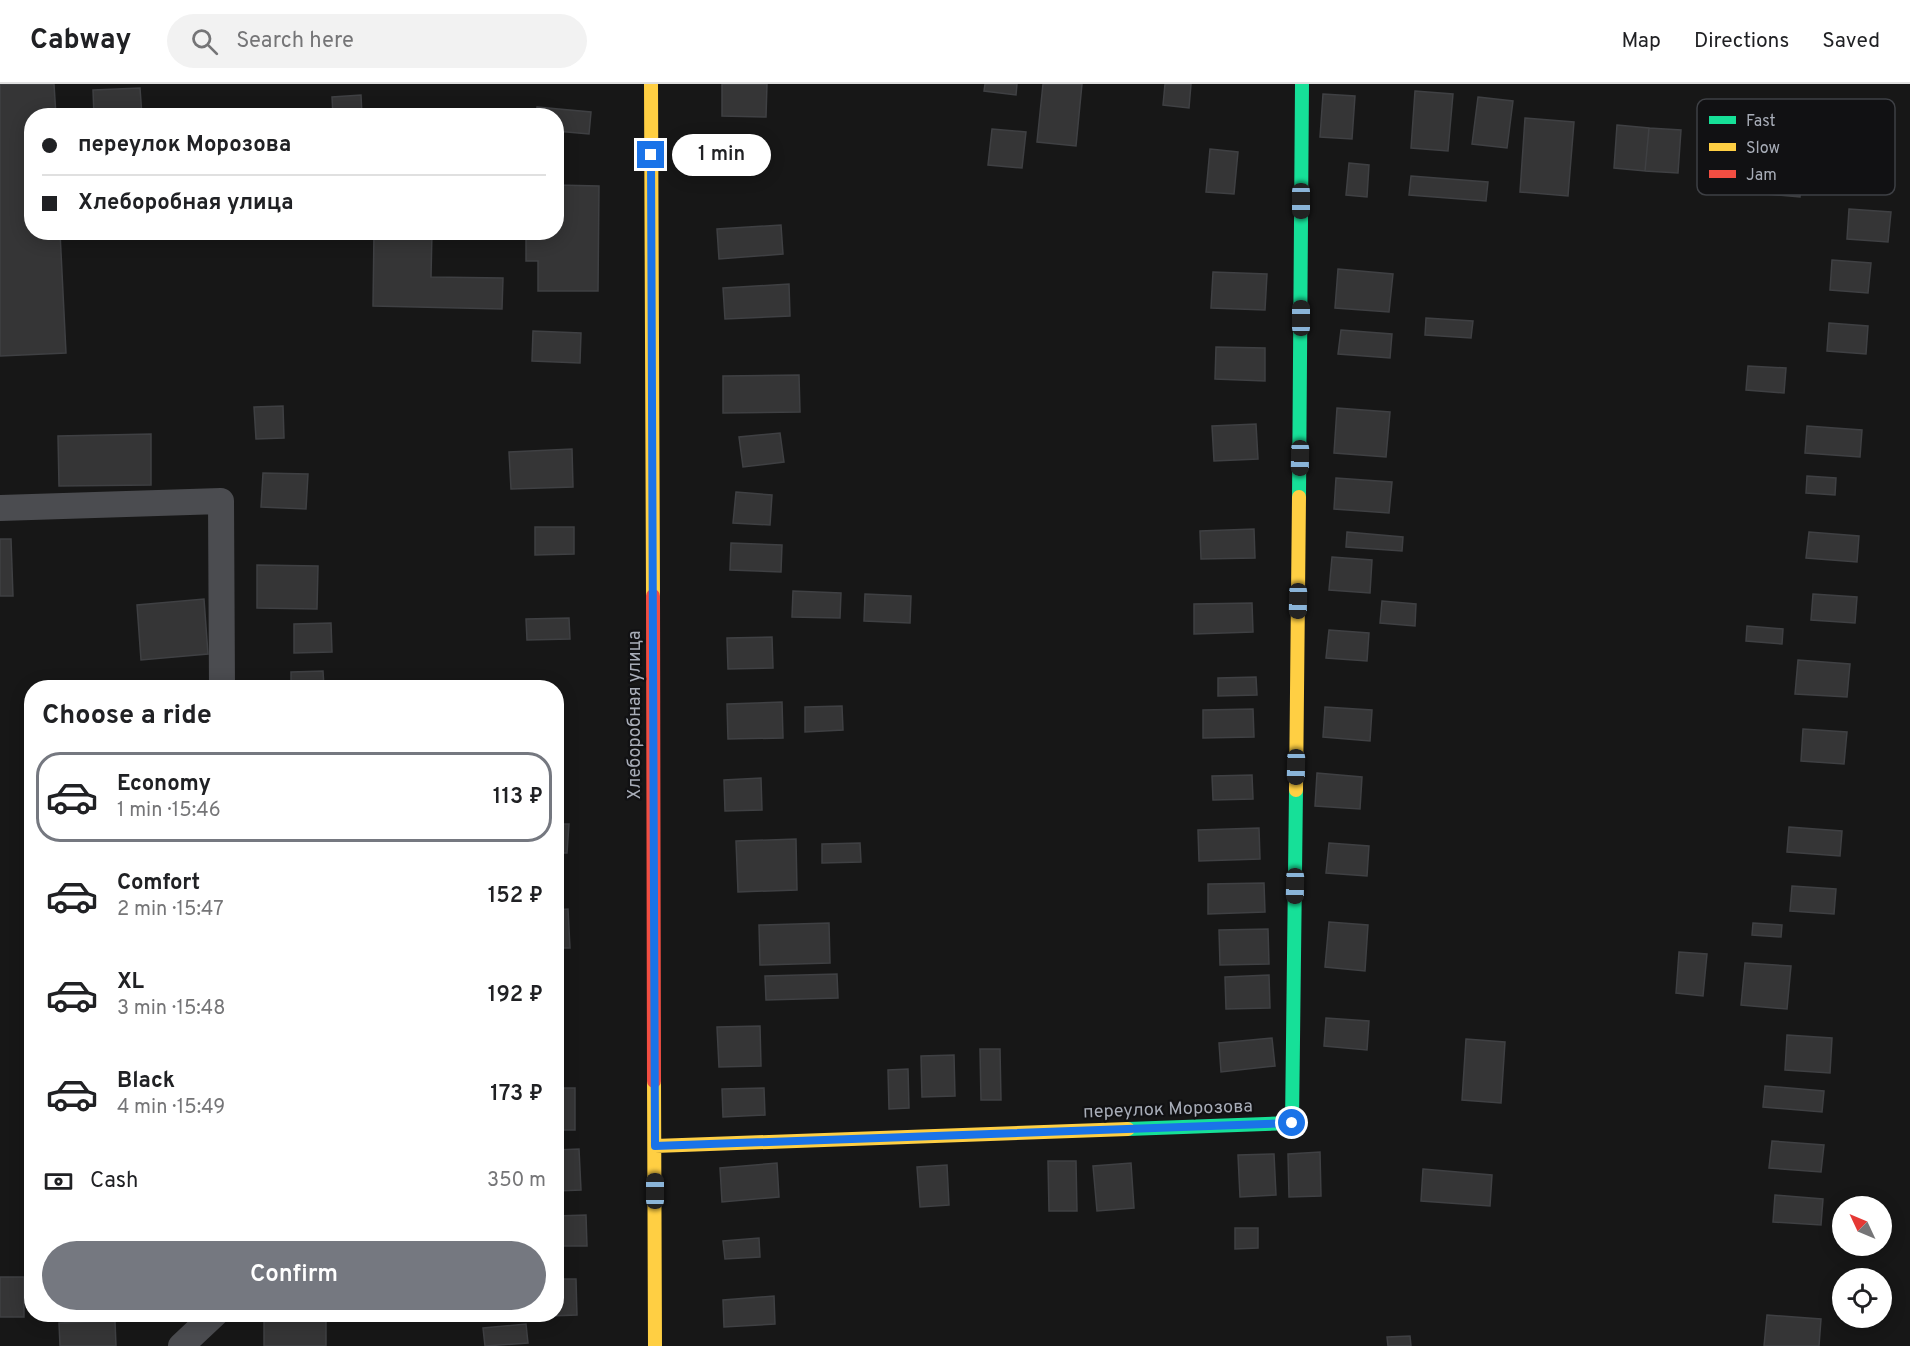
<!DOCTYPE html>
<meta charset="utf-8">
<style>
body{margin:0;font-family:Overpass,sans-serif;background:#f2f2f2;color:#202124;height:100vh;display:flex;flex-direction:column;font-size:22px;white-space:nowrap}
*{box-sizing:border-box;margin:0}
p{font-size:20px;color:#757577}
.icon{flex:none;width:33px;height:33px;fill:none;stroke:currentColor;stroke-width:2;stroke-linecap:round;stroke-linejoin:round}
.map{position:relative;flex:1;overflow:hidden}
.details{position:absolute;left:24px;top:596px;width:540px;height:642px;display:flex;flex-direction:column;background:#fff;border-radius:24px;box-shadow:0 3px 15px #0003}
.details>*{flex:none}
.hud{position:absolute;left:24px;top:24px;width:540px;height:132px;border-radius:24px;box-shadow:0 3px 15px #0003;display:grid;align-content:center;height:132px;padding:0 18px;background:#fff}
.needle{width:39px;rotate:314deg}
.tools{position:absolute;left:1832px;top:1112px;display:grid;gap:12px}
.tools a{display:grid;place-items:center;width:60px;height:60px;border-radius:50%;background:#fff;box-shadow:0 3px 15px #0003;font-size:30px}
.end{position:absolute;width:27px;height:27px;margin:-14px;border:8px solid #1a73e8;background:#fff;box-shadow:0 0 0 3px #fff}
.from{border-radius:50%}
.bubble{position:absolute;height:42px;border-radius:21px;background:#fff;box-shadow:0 3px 15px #0003;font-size:20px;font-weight:600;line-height:42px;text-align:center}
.car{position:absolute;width:18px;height:36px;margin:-18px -9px;border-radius:8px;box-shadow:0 0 4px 2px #0007;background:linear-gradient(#222 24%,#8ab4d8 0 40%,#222 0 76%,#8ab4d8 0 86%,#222 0)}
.hud b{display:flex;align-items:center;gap:21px;height:57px;font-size:22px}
.hud b+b{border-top:2px solid #e0e0e0}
.hud i{width:15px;height:15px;background:#202124}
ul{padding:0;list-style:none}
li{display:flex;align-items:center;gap:18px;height:90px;margin:0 12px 9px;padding:0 6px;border:3px solid transparent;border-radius:24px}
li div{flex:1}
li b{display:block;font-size:22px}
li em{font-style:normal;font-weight:600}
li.current{border-color:#757880}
li>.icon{width:54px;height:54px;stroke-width:1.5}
h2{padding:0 18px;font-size:27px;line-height:72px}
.pay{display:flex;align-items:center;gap:15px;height:66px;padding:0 18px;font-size:22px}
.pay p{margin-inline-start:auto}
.primary-button{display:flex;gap:12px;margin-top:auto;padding:12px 18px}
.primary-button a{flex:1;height:69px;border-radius:36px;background:#757880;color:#fff;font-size:24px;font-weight:600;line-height:69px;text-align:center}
header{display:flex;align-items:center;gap:36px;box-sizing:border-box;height:84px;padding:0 30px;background:#fff;border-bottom:2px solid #e0e0e0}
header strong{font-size:28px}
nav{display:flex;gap:33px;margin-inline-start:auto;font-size:21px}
.search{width:420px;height:54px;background:#f2f2f2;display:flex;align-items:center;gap:15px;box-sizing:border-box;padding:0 21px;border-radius:33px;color:#757577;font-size:22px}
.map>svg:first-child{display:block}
</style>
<header>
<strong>Cabway</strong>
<div class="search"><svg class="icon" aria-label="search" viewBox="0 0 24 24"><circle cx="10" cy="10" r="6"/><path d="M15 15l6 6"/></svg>Search here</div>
<nav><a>Map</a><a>Directions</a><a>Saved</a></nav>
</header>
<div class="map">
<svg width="1910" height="1262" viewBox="0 0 1910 1262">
<rect width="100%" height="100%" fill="#171717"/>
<path fill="#353536" stroke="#3f4043" stroke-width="1.5" d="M0 0H54L56 32H32V148H60L66 269 0 272Z
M722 0H767L766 33 722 32Z
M985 0H1017L1016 11 984 7Z
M1043 0H1082L1076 62 1037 58Z
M1165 0H1191L1189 24 1163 21Z
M140 4 142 32H94L93 6Z
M1415 7 1453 10 1448 67 1411 64Z
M1323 10 1355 12 1352 55 1320 53Z
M361 11 362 32H333L332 13Z
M1478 13 1513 17 1507 64 1472 60Z
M537 23 591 28 589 50 556 47V32H536Z
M1525 34 1574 38 1568 112 1520 108Z
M1617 41 1649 44 1645 87 1614 84Z
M1649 44 1681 46 1678 89 1645 87Z
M992 45 1026 48 1022 84 988 81Z
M1210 65 1238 68 1234 110 1206 108Z
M1349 79 1369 81 1367 113 1346 111Z
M1758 82 1802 86 1800 113 1756 109Z
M1411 92 1488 98 1486 117 1409 111Z
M556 101 599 102 598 207H538V177H526V148H556Z
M1849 125 1891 128 1888 158 1847 155Z
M781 141 783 170 719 175 717 145Z
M374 148H432L431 193 503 194 502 225 373 222Z
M1832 176 1871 179 1868 209 1830 206Z
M1338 185 1393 190 1389 228 1335 224Z
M1213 188 1267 190 1265 226 1211 224Z
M789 200 790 232 725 235 723 204Z
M1426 234 1473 237 1471 254 1425 251Z
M1829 239 1868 242 1866 270 1827 267Z
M1341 246 1392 250 1390 274 1338 270Z
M533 247 581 249 580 279 532 277Z
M1216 263 1265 264V297L1215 295Z
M1748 282 1786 284 1784 309 1746 306Z
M799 291 800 328 723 329V292Z
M283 322 284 354 256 355 254 323Z
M1337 324 1390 328 1386 373 1334 369Z
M1256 340 1258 375 1214 377 1212 342Z
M1807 342 1862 346 1860 373 1805 369Z
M780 349 784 378 743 383 739 353Z
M151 350V401L59 402 58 352Z
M572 365 573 403 511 405 509 368Z
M263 389 308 390 306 425 261 423Z
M1807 392 1836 394 1835 411 1806 409Z
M1336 394 1392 398 1389 429 1334 425Z
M736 408 772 411 770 441 733 439Z
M535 443H574V470L535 471Z
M1254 445 1255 474 1201 475 1200 447Z
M1347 448 1403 453 1402 467 1346 463Z
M1809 448 1859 452 1857 478 1806 474Z
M0 455H11L13 512H0Z
M731 459 782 461 781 488 730 486Z
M1332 473 1372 476 1370 509 1329 506Z
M257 481 318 482 317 525 257 524Z
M793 507 841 509 840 534 792 533Z
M865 510 911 512 910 539 864 537Z
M1813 510 1857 513 1855 539 1811 536Z
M204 515 208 570 141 576 137 521Z
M1382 517 1416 520 1415 542 1380 539Z
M1252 519 1253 548 1194 550V520Z
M569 534 570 555 527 556 526 535Z
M331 539 332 568 294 569V540Z
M1747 542 1783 545 1782 560 1746 557Z
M1329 546 1369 549 1367 577 1326 574Z
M772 553 773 584 728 585 727 554Z
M1798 576 1850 580 1847 613 1795 610Z
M323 587 324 603H291V588Z
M1256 593 1257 611 1218 612V594Z
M782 618 783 654 728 655 727 620Z
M842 622 843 646 805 648V623Z
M1325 623 1372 626 1370 657 1323 653Z
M1253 625 1254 653 1203 654V626Z
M1803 645 1847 648 1844 680 1801 677Z
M556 648H563V666H556Z
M1317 689 1362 693 1360 725 1315 722Z
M1252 691 1253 715 1213 716 1212 692Z
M761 694 762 726 725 727 724 696Z
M556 740H569L567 769H556Z
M1789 743 1842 747 1840 772 1787 768Z
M1259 744 1260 775 1199 777 1198 746Z
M796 755 797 806 738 808 736 757Z
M860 759 861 778 822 779V760Z
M1329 759 1369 762 1367 792 1326 789Z
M1264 799 1265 828 1208 830V800Z
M1792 802 1836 805 1834 830 1790 827Z
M568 825 570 864H556V826Z
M1329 838 1368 841 1365 887 1325 883Z
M829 839 830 879 760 881 759 841Z
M1753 839 1782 841 1781 853 1752 851Z
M1268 845 1269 880 1220 881 1219 846Z
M1679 868 1707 870 1703 912 1676 909Z
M1745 879 1791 882 1787 925 1741 921Z
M837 890 838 914 766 916 765 892Z
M1269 891 1270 924 1226 925 1225 893Z
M1326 934 1369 937 1367 966 1324 962Z
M760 942 761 982 719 983 717 943Z
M1787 951 1832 954 1830 989 1785 986Z
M1272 954 1275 982 1221 988 1219 959Z
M1466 955 1505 958 1501 1019 1462 1016Z
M980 965H1000L1001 1016H981Z
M954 971 955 1012 922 1013 921 972Z
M908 985 909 1024 889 1025 888 986Z
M1765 1002 1824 1007 1822 1028 1763 1023Z
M556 1004H575V1046H556Z
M764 1004 765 1031 723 1033 722 1005Z
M1772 1057 1824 1061 1821 1088 1769 1084Z
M579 1065 581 1106 556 1107V1066Z
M1320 1068 1321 1112 1289 1113 1288 1070Z
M1274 1070 1276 1111 1240 1113 1238 1071Z
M1048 1077H1076L1077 1127H1049Z
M777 1079 779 1113 722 1118 720 1084Z
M1131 1079 1134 1124 1097 1127 1093 1082Z
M947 1081 949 1121 920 1123 917 1083Z
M1423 1085 1492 1091 1490 1122 1421 1117Z
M1775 1111 1823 1115 1821 1141 1773 1138Z
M586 1131 587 1162H556V1132Z
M1235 1144H1258V1164L1235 1165Z
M759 1154 760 1173 725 1175 723 1157Z
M0 1193H24V1233H0Z
M556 1195H576L577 1231 521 1233V1230H556Z
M774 1212 775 1240 724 1243 723 1216Z
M1767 1231 1821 1235 1819 1262H1764Z
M264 1234H326V1262H264Z
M115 1237 116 1262H60L59 1239Z
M526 1240 528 1259 485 1262 483 1244Z
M1410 1252 1411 1262H1388L1387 1253Z"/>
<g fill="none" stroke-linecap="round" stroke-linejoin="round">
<path stroke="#4b4c50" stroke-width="26" d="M0 424 221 417 222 603
M181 1262 215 1230"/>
<path stroke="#16e098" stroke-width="14" d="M1299 413 1302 0
M1128 1045 1292 1039 1296 706"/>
<path stroke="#ffcf43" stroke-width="14" d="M651 0 653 512
M1296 706 1299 413
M654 997 655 1262
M655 1062 1128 1045"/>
<path stroke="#f24e42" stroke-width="14" d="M653 512 654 997"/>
</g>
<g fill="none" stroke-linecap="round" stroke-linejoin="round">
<path stroke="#1a73e8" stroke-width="8" d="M651 71 655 1062 1292 1039"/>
</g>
<g text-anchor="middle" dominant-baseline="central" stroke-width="4.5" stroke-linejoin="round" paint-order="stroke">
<g font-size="18" fill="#a8adb8" stroke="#111113">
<text transform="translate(635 631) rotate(-90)">Хлеборобная улица</text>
<text transform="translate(1168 1026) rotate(-2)">переулок Морозова</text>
</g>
</g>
<rect x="1697" y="15" width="198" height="96" rx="9" fill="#111113" stroke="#3e4045" stroke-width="1.5"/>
<rect x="1709" y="32" width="27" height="8" fill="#16e098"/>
<rect x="1709" y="59" width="27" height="8" fill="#ffcf43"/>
<rect x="1709" y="86" width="27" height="8" fill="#f24e42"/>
<g font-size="16" fill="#a8adb8">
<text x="1746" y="42">Fast</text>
<text x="1746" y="69">Slow</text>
<text x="1746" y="96">Jam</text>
</g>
</svg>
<div class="tools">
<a><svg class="needle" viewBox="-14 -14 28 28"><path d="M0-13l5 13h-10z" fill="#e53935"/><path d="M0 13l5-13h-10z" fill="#757577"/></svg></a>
<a><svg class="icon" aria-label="locate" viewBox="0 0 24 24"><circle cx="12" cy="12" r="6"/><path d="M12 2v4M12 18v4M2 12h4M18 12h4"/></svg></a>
</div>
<i class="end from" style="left:1292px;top:1039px"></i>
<i class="end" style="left:651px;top:71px"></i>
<div class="bubble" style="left:672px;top:50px;width:99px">1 min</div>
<i class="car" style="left:1301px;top:117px;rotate:180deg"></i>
<i class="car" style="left:1301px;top:234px;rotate:0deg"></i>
<i class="car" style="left:1300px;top:374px;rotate:181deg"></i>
<i class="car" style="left:1298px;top:517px;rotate:181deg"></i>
<i class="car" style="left:1296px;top:683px;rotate:181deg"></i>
<i class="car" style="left:1295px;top:802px;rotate:181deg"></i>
<i class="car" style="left:655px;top:1107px;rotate:0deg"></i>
<div class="hud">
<b><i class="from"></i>переулок Морозова</b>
<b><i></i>Хлеборобная улица</b>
</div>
<section class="details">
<h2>Choose a ride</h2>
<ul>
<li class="current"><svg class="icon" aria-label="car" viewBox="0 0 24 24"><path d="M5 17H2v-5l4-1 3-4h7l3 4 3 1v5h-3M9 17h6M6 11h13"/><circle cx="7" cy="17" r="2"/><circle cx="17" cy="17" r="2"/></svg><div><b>Economy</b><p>1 min · 15:46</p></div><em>113 ₽</em></li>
<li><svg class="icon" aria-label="car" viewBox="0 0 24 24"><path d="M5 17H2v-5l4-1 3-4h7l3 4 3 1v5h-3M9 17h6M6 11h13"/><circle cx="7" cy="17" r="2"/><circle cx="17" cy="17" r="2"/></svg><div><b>Comfort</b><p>2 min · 15:47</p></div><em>152 ₽</em></li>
<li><svg class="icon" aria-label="car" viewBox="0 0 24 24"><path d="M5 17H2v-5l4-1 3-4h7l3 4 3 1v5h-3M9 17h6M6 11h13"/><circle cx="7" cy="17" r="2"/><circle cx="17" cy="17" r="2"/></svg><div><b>XL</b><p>3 min · 15:48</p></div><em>192 ₽</em></li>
<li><svg class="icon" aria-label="car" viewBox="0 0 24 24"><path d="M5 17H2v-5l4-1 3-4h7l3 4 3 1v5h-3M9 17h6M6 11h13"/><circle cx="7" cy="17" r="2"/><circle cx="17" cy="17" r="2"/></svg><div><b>Black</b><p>4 min · 15:49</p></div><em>173 ₽</em></li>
</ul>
<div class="pay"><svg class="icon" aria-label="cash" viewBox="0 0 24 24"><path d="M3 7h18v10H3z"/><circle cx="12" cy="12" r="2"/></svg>Cash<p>350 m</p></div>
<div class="primary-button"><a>Confirm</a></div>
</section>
</div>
